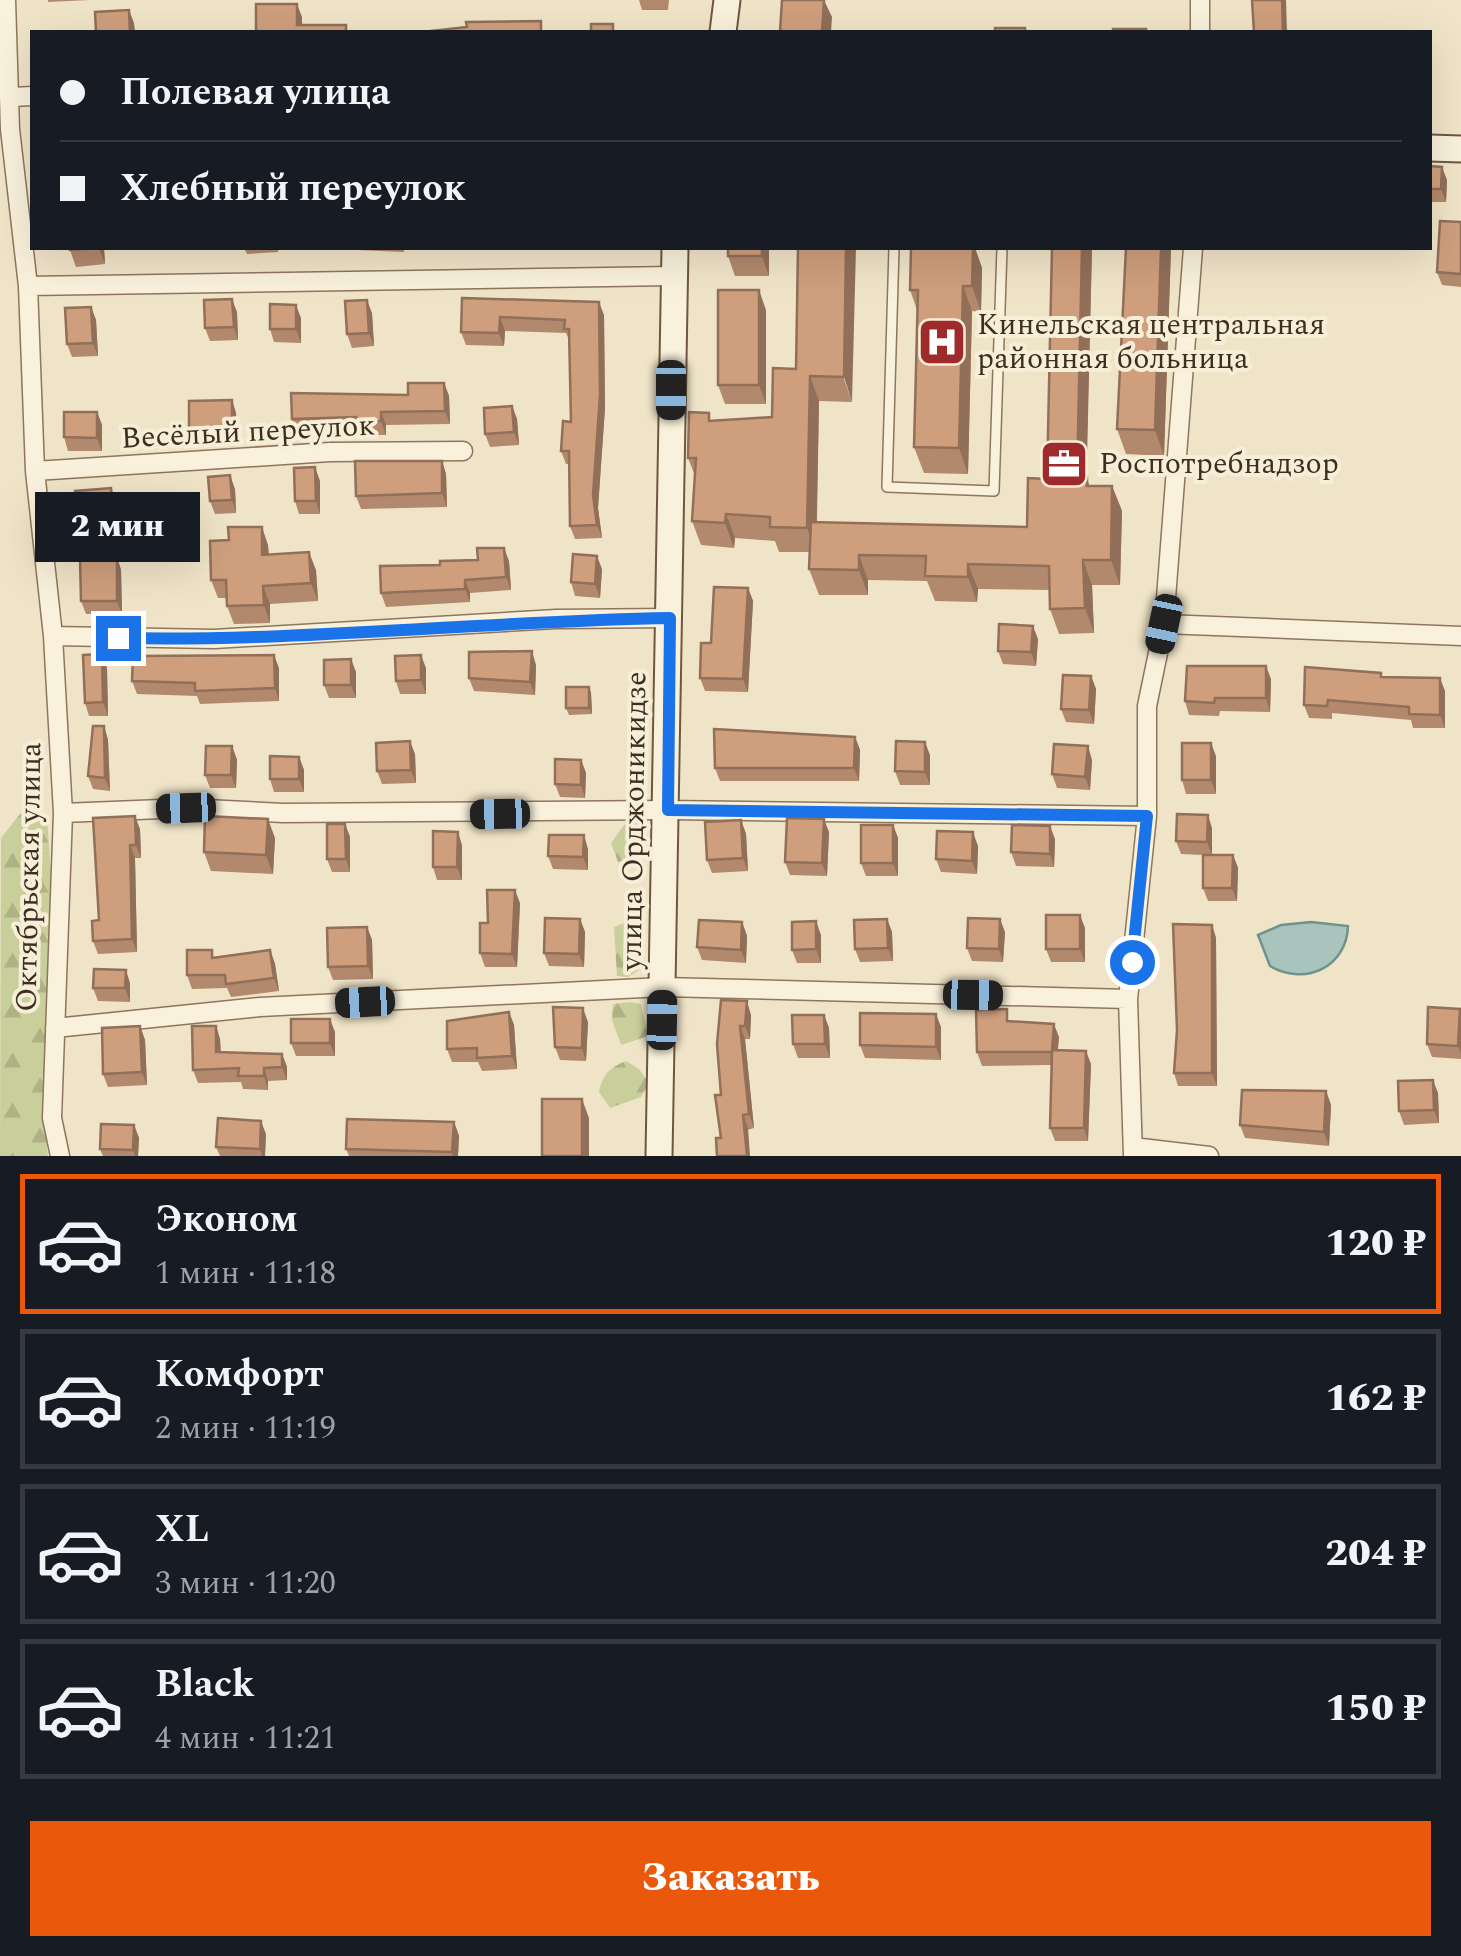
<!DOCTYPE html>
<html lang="ru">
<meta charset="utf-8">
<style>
body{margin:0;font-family:Spectral,serif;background:#20242c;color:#f1f3f6;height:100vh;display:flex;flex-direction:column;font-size:38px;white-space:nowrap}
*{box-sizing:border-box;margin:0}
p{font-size:32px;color:#9ea1a6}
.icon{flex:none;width:55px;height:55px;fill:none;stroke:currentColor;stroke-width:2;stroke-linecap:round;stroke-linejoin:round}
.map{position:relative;height:1156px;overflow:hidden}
.details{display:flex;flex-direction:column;background:#171b24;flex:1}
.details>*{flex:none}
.top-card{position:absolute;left:30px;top:30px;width:1402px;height:220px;border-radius:0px;box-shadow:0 10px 40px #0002;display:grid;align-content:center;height:220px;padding:0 30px;background:#171b24}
.end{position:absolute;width:45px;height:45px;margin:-22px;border:12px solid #1a73e8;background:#fff;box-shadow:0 0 0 5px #fff}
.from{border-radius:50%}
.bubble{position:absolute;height:70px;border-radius:0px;background:#171b24;box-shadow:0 10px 40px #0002;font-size:32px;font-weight:800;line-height:70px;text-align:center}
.car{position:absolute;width:30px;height:60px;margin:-30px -15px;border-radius:12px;box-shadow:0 0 8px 2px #0007;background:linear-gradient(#222 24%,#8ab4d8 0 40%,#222 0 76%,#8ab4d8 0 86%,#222 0)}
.top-card b{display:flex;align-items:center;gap:35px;height:95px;font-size:38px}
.top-card b+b{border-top:2px solid #363941}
.top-card i{width:25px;height:25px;background:#f1f3f6}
ul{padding:18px 0 0;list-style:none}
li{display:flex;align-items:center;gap:30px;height:140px;margin:0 20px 15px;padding:0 10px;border:5px solid #363941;border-radius:0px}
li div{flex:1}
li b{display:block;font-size:38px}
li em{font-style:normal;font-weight:800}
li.on{border-color:#ea580c}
li>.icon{width:90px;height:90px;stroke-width:1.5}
.button{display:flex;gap:20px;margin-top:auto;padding:20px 30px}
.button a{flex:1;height:115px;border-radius:0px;background:#ea580c;color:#fff;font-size:40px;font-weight:800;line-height:115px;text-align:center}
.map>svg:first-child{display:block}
</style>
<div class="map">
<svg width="1461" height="1156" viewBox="0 0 1461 1156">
<defs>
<pattern id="forest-firs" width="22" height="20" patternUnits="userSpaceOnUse" patternTransform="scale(2.5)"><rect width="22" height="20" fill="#c9cf9b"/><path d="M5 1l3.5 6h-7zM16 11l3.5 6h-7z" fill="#aeb285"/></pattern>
</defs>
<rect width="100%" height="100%" fill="#f0e4c8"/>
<path fill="url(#forest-firs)" d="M27 805 47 816 54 919 42 1103 48 1156H0L1 838Z
M640 818 648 822 633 859 618 862 611 843 624 825Z
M627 922 639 925V970L628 977 617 976 614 927Z
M630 1002 641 1004 648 1036 621 1045 612 1020 613 1004Z
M626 1061 639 1069 649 1083 641 1097 610 1108 599 1092C603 1074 609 1068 626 1061Z"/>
<path fill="#a9c4bc" stroke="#6f938a" stroke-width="2.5" d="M1311 922 1348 926C1347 966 1306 987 1270 966L1258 935 1281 925Z"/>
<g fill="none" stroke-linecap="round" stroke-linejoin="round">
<g stroke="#8d765c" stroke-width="12">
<path id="lane" d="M894 248 887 487 994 491 1002 248"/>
</g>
<g stroke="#8d765c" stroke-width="21">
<path id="street" d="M6 0 10 129 28 286 35 471 53 636 63 813 52 1118 60 1156
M1200 0V32
M12 97 32 96
M28 286 672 276
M35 471 330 452 463 451
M1164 624 1461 636
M53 636 214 639 556 619 670 618
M63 813 186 808 283 813 668 810 1147 816
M55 1028 260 1007 663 987 1128 999
M1133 1147 1209 1156
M1133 1156 1128 999 1147 816V706L1164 624 1193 248"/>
</g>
<g stroke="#6f573f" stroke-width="29">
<path id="secondary" d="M723 32 727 0
M1430 148 1461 149
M659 1156 675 248"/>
</g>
<use href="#lane" stroke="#faf1dc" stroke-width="9"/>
<use href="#street" stroke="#faf1dc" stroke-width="18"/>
<use href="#secondary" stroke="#faf1dc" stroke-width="25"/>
</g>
<path fill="#b2896c" d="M48 0H90L48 2Z
M639 0H669L668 10H642Z
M1430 166 1447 180 1446 202H1430Z
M1461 222V287L1442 285 1437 272Z
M104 248 105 264 76 267 70 250Z
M244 248H278V252L247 254Z
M309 248H404V252Z
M472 248H520V249Z
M728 248H769V276H735L728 256Z
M798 248 852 402 819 401 817 522 1027 527 1047 479 1052 248H1092L1086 477 1090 486H1112L1122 511 1120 585H1092L1094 633 1059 634 1050 609V590L978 589 977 602 935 601 927 581 868 580V595H819L809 569 810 552H779L775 541 735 538 734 548 701 545 692 521 695 476 688 458 712 420 772 417 796 369Z
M911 248H975L982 268 981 312 972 311 968 474 924 473 914 447 917 310 910 290Z
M1126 248H1171L1164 456 1126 454 1117 429Z
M462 298 604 315 605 408 598 508 602 538 575 539 570 526 569 464H566L561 451 571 422 570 342 566 333 505 331 504 346 466 345 461 332Z
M91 307 96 320 98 356 72 357 67 344Z
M766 310V404H725L718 385Z
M237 312 238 340 210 341 205 328Z
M372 313 374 346 352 348 347 334Z
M301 318V343L274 342 270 329Z
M444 383 449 396 450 424 386 425V435H361L359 430 297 433 292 419 408 395Z
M232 400 236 413 237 445H194L189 432Z
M512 406 517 419 519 445 490 447 485 434Z
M97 412 102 425V451H68L64 437Z
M442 461 446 474 447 507 361 509 356 496Z
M320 481V514H299L295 501Z
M111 488 116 502 119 539 82 542 77 528Z
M235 489 236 513 215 514 210 501Z
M268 545 269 554 316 570 318 601 270 604V623L234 624 227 606V598H218L211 580Z
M117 557 121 570 122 614H86L81 601Z
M478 560 509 561 511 590 470 593V602L386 607 381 593 440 565Z
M602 569 600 598 575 596 571 582Z
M748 588 753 601 748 692 705 691 700 678 711 643Z
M1038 639 1036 666 1003 664 998 651Z
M536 665 535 695 474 691 469 678Z
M107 668 108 716H89L85 703Z
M279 668V701L200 704 197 696 137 694 132 681Z
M426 668V694H400L396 681Z
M356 672V698H329L324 685Z
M1381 673 1382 677 1445 691V728H1413L1411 720 1332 713V719L1309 718 1304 705Z
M1091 676 1096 689 1094 724 1066 722 1061 709Z
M1271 679 1270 712 1220 711 1219 716 1189 715 1185 701Z
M589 687 591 693 592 714 569 715 566 708Z
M104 726 108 740 110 791 93 789 88 776Z
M855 737 860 750 859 781H720L715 768Z
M232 746 237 760 236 788H210L205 775Z
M415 754 416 783 382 784 377 771Z
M930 755V785H900L895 771Z
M1216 756V794H1186L1182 780Z
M299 757 304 770V792H274L270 779Z
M581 760 586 773 585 798 560 797 555 784Z
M1092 760 1090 790 1057 788 1052 774Z
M93 818 140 829 141 858H135L137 952 98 954 93 941 99 920Z
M741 820 746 834 748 871 712 873 707 860Z
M345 824 350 837V872H332L327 859Z
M893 825 898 838V876H866L861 863Z
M1212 828V855H1233L1238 868 1237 901H1208L1203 888V855L1181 854 1176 841Z
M829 832 827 876 790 875 785 862Z
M275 838 273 874 211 871 204 852Z
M1055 839 1054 867 1016 866 1011 852Z
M462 845V880H437L433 867Z
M978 846 977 874 941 872 936 859Z
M588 849V870L553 869 548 856Z
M520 903 517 967H485L480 953Z
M580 919 585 932 584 967 549 966 544 953Z
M887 919 892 932 893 961 860 962 855 949Z
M742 922 747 936 746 963 702 960 697 947Z
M1212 925 1216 938 1217 1086H1178L1174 1073Z
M367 927 372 940 373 979 333 980 328 967Z
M1085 928V962H1051L1046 949Z
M1005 932 1003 962 972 961 967 948Z
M821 935V963H797L792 950Z
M270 950 275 964 279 991 231 997 227 988 192 989 187 975 214 957Z
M130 983V1002L98 1001 93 988Z
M1460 1009 1461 1013V1059L1432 1057 1427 1044Z
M509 1012 514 1025 517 1069 482 1071 478 1062H452L447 1049Z
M751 1015 750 1039H745L754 1128 721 1138V1095L717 1044Z
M824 1015 829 1028 830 1058H798L793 1044Z
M1011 1021 1059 1037 1058 1050 1091 1064 1088 1141H1055L1050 1128 1051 1065 982 1066 977 1052Z
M588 1022 586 1061 560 1060 555 1047Z
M140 1026 145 1040 147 1085 108 1087 103 1074Z
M216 1026 220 1039 221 1052 282 1054 287 1067V1080L268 1081V1090L243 1089 241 1082 198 1083 193 1070Z
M941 1027V1060L865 1058 860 1045Z
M335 1032V1056H296L291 1043Z
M1326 1091 1331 1105 1329 1146 1245 1138 1240 1125Z
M1438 1093 1439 1123 1404 1125 1399 1111Z
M454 1122 459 1136 458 1156H349L346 1149Z
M134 1125 139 1138 138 1156H103L100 1149Z
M266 1134 265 1156H220L216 1147Z"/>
<path fill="#916f58" d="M824 0 832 17 831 32H822Z
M1282 0H1286L1287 32H1283Z
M297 4 302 17V32L297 25Z
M129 10 134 23 135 32H130Z
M1442 167 1447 180 1446 202 1441 189Z
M99 248H104L105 264Z
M762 248H769V276L762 256Z
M846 248H856L852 402 844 377Z
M973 248H975L982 268 981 312 972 286Z
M1082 248H1092L1086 502 1077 477Z
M1161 248H1171L1164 456 1155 430Z
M963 286 972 311 968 474 959 448Z
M759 290 766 310V404L759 385Z
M232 299 237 312 238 340 234 327Z
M367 300 372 313 374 346 369 333Z
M599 302 604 315 605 408 598 508 602 538 597 525 593 495Z
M296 305 301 318V343L296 329Z
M91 307 96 320 98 356 93 343Z
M500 317 505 331 504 346 499 333Z
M810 376 819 401 816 553 807 528Z
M444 383 449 396 450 424 445 411Z
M232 400 236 413 237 445 232 432Z
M512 406 517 419 519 445 514 432Z
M97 412 102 425V451L97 438Z
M381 412 386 425V435L381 421Z
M442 461 446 474 447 507 442 493Z
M315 467 320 481V514L316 501Z
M230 475 235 489 236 513 232 500Z
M1112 486 1122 511 1120 585 1111 560Z
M111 488 116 502 119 539 114 526Z
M726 514 735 538 734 548 725 523Z
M262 527 268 545 269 573 262 555Z
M504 548 509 561 511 590 506 577Z
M309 552 316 570 318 601 311 583Z
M859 555 868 580V595L859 570Z
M597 556 602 569 600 598 595 584Z
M117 557 121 570 122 614 117 601Z
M1083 560 1092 585 1094 633 1085 608Z
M968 564 978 589 977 602 968 577Z
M465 580 470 593V602L465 589Z
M263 586 270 604V623L264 605Z
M748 588 753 601 748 692 743 679Z
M1033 626 1038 639 1036 666 1031 652Z
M532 651 536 665 535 695 530 682Z
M102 654 107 668 108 716 103 702Z
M274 655 279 668V701L275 688Z
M421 655 426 668V694L421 680Z
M351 659 356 672V698L351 685Z
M1266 666 1271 679 1270 712 1266 698Z
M1091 676 1096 689 1094 724 1089 710Z
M1440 678 1445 691V728L1440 715Z
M589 687 591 693 592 714 589 708Z
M104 726 108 740 110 791 105 778Z
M855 737 860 750 859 781 854 768Z
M410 741 415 754 416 783 411 770Z
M925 742 930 755V785L925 772Z
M1211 743 1216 756V794L1211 780Z
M232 746 237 760 236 788 231 775Z
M1088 746 1092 760 1090 790 1085 777Z
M299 757 304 770V792L299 779Z
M581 760 586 773 585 798 581 785Z
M1208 815 1212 828V855L1207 842Z
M135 816 140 829 141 858 136 845Z
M268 819 275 838 273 874 266 855Z
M824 819 829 832 827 876 822 863Z
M741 820 746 834 748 871 743 858Z
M345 824 350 837V872L346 859Z
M893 825 898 838V876L893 863Z
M1050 826 1055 839 1054 867 1050 854Z
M458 832 462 845V880L457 867Z
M973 832 978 846 977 874 972 861Z
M584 835 588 849V870L583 857Z
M130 845 135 858 137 952 132 939Z
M1233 855 1238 868 1237 901 1232 888Z
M515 890 520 903 517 967 512 954Z
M1080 915 1085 928V962L1080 949Z
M580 919 585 932 584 967 579 954Z
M887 919 892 932 893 961 888 948Z
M1000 919 1005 932 1003 962 999 949Z
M816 921 821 935V963L816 949Z
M742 922 747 936 746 963 741 950Z
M1212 925 1216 938 1217 1086 1212 1073Z
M367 927 372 940 373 979 368 966Z
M270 950 275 964 279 991 274 978Z
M126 970 130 983V1002L125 988Z
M747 1001 751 1015 750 1039 745 1026Z
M583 1008 588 1022 586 1061 582 1048Z
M1460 1009 1461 1013V1054L1458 1046Z
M509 1012 514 1025 517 1069 512 1056Z
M936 1014 941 1027V1060L936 1047Z
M824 1015 829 1028 830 1058 825 1044Z
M330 1019 335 1032V1056L330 1043Z
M1054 1024 1059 1037 1056 1063 1052 1050Z
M140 1026 145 1040 147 1085 142 1072Z
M216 1026 220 1039 221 1065 216 1052Z
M740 1026 745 1039 754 1128 749 1114Z
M1086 1051 1091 1064 1088 1141 1084 1128Z
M282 1054 287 1067V1080L282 1067Z
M264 1068 268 1081V1090L264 1076Z
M1433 1080 1438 1093 1439 1123 1434 1110Z
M1326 1091 1331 1105 1329 1146 1324 1132Z
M582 1099 589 1118V1156H582Z
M743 1115 748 1128 750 1156H747Z
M261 1121 266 1134 265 1156H262L260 1149Z
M454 1122 459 1136 458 1156H453L452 1152Z
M134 1125 139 1138 138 1156H135L133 1150Z"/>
<path fill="#cf9f7d" stroke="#916f58" stroke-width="2.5" d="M782 0H824L822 32H780Z
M1252 0H1282L1283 32H1254Z
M256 4H297V25H346V31L410 32H256Z
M129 10 130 32H96L95 12Z
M541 21V32H422L467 27 466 22Z
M591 24H613V32H665H591Z
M995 28H1025V32H995Z
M1113 29H1146V32H1113Z
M1430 166 1442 167 1441 189H1430Z
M1440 221 1461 222V274L1437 272Z
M70 248H99L70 250Z
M728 248H762V256H728Z
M798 248H846L844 377 810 376 807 528 770 527V517L726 514 725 523 692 521 696 458H688L689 412 709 413V421L772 417 773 368 796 369Z
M911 248H973L972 286H963L959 448 914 447 918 290H910Z
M1052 248H1082L1077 477H1087V486H1112L1111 560H1083L1085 608 1050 609 1049 566 968 564V577L925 576 926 556 859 555V570L809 569 811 522 1027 527 1028 478 1047 479Z
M1126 248H1161L1155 430 1117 429Z
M718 290H759V385H718Z
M462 298 599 302 600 395 593 495 597 525 570 526 569 451H561L563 421 571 422 569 329H564L565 320 500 317 499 333 461 332Z
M232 299 234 327 205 328 204 300Z
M367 300 369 333 347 334 345 301Z
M270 304 296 305V329H270Z
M91 307 93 343 67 344 65 308Z
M408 383H444L445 411 381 412V421L356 422V417L292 419 291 393 408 395Z
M232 400V432H189V401Z
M512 406 514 432 485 434 484 408Z
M64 412H97V438L64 437Z
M355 461H442V493L356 496Z
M315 467 316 501H295L294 468Z
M230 475 232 500 210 501 208 477Z
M111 488 114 526 77 528 75 491Z
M228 527H262V555L309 552 311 583 263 586 264 605 227 606 226 580H211L210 541 229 540Z
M477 548H504L506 577 465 580V589L381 593 380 566 440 565V561L478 560Z
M573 554 597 556 595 584 571 582Z
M117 557V601H81L80 558Z
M714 587 748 588 743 679 700 678 701 643H711Z
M999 624 1033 626 1031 652 998 651Z
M532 651 530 682 469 678V652Z
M102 654 103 702 85 703 83 655Z
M274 655 275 688 195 691V683L132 681 133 656Z
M421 655V680L396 681 395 656Z
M351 659V685H324V660Z
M1187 666H1266V698H1215L1214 703 1185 701Z
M1305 667 1381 673V677L1440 678V715L1409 714V707L1328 700 1327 706 1304 705Z
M1063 675 1091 676 1089 710 1061 709Z
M566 687H589V708H566Z
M93 726H104L105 778 88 776Z
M714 729 855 737 854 768H715Z
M410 741 411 770 377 771 376 743Z
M896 741 925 742V772L895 771Z
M1182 743H1211V780H1182Z
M1054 744 1088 746 1085 777 1052 774Z
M206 746H232L231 775H205Z
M270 756 299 757V779H270Z
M555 759 581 760V785L555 784Z
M1177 814 1208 815 1207 842 1176 841Z
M135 816 136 845H130L132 939 93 941 92 921 99 920 93 818Z
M205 816 268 819 266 855 204 852Z
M787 818 824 819 822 863 785 862Z
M741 820 743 858 707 860 705 822Z
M327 824H345L346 859H327Z
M861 825H893V863H861Z
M1012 825 1050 826V854L1011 852Z
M433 831 458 832 457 867H433Z
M937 831 973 832 972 861 936 859Z
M549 835H584L583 857 548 856Z
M1203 855H1233L1232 888H1203Z
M487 890H515L512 954 480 953V923H488Z
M1046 915H1080V949H1046Z
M545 918 580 919 579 954 544 953Z
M968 918 1000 919 999 949 967 948Z
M887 919 888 948 855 949 854 920Z
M699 920 742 922 741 950 697 947Z
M816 921V949L792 950V922Z
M1173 924 1212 925V1073H1174L1177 1030Z
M367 927 368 966 328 967 327 928Z
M187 950H212V958L270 950 274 978 226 984 225 975H187Z
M94 969 126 970 125 988H93Z
M721 1000 747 1001 745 1026H740L749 1114 743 1115 747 1156H717L716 1138H721L715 1095H721L717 1044Z
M553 1007 583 1008 582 1048 555 1047Z
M1428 1007 1460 1009 1458 1046 1427 1044Z
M1007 1009V1021L1054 1024 1052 1050 1086 1051 1084 1128H1050L1052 1052H977L976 1010Z
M509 1012 512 1056 477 1058V1048L447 1049V1021Z
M860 1013 936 1014V1047L860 1045Z
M792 1015H824L825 1044H793Z
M291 1019H330V1043H291Z
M140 1026 142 1072 103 1074 102 1028Z
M192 1026H216V1052L282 1054V1067L264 1068V1076H238L239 1068 193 1070Z
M1433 1080 1434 1110 1399 1111 1398 1081Z
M1242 1090 1326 1091 1324 1132 1240 1125Z
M542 1099H582V1156H542Z
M218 1118 261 1121 260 1149 216 1147Z
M347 1119 454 1122 452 1152 346 1149Z
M101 1124 134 1125 133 1150 100 1149Z"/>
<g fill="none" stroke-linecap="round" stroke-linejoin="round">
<path stroke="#1a73e8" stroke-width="12" d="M118 638C302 642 486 621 670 618L668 810 1147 816 1132 962"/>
</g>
<defs>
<g id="hospital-square" transform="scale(2.5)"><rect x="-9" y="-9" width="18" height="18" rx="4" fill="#9e2a2b" stroke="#f7eed8"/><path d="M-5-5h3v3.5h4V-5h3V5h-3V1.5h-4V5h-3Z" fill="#fff"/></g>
<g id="office-square" transform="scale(2.5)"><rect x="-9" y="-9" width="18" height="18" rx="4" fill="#9e2a2b" stroke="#f7eed8"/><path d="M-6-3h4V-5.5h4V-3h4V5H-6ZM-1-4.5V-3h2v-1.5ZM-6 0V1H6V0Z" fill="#fff"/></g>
</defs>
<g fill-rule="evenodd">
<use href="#hospital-square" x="942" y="342"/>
<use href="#office-square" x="1064" y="464"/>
</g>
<g text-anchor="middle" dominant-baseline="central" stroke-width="8" stroke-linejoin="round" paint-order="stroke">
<g font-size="30" fill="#3d2e20" stroke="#f7eed8" text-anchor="start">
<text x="977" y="325">Кинельская центральная<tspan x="977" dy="34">районная больница</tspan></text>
<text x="1099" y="464">Роспотребнадзор</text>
</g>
<g font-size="30" fill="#3d2e20" stroke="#f7eed8">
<text transform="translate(248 432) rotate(-3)">Весёлый переулок</text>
<text transform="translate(634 821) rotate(-89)">улица Орджоникидзе</text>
<text transform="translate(29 877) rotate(-89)">Октябрьская улица</text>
</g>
</g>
</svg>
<i class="end from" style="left:1132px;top:962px"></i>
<i class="end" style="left:118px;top:638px"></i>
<div class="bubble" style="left:35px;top:492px;width:165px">2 мин</div>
<i class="car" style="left:671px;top:390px;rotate:180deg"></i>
<i class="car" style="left:1164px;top:624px;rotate:192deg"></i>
<i class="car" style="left:186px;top:808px;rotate:268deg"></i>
<i class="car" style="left:500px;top:814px;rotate:269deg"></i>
<i class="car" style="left:973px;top:995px;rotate:91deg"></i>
<i class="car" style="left:365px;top:1002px;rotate:267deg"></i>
<i class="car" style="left:662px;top:1020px;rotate:1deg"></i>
<div class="top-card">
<b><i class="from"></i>Полевая улица</b>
<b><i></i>Хлебный переулок</b>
</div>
</div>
<section class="details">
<ul>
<li class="on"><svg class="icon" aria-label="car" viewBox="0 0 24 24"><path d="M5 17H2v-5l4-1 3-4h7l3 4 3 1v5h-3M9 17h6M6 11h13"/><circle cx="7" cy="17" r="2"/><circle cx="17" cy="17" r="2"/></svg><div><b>Эконом</b><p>1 мин · 11:18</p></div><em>120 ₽</em></li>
<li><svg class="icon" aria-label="car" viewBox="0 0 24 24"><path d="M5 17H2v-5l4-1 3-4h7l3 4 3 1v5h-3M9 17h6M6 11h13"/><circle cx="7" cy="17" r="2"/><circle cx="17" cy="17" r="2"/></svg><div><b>Комфорт</b><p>2 мин · 11:19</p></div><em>162 ₽</em></li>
<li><svg class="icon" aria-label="car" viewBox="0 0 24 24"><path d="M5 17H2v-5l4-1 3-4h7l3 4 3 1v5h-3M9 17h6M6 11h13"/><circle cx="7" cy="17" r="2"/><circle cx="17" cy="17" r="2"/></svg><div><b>XL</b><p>3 мин · 11:20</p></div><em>204 ₽</em></li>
<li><svg class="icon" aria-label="car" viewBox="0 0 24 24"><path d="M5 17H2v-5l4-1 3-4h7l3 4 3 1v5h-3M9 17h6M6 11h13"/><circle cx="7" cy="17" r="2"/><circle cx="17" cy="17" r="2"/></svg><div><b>Black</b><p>4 мин · 11:21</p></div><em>150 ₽</em></li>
</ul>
<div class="button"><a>Заказать</a></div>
</section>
